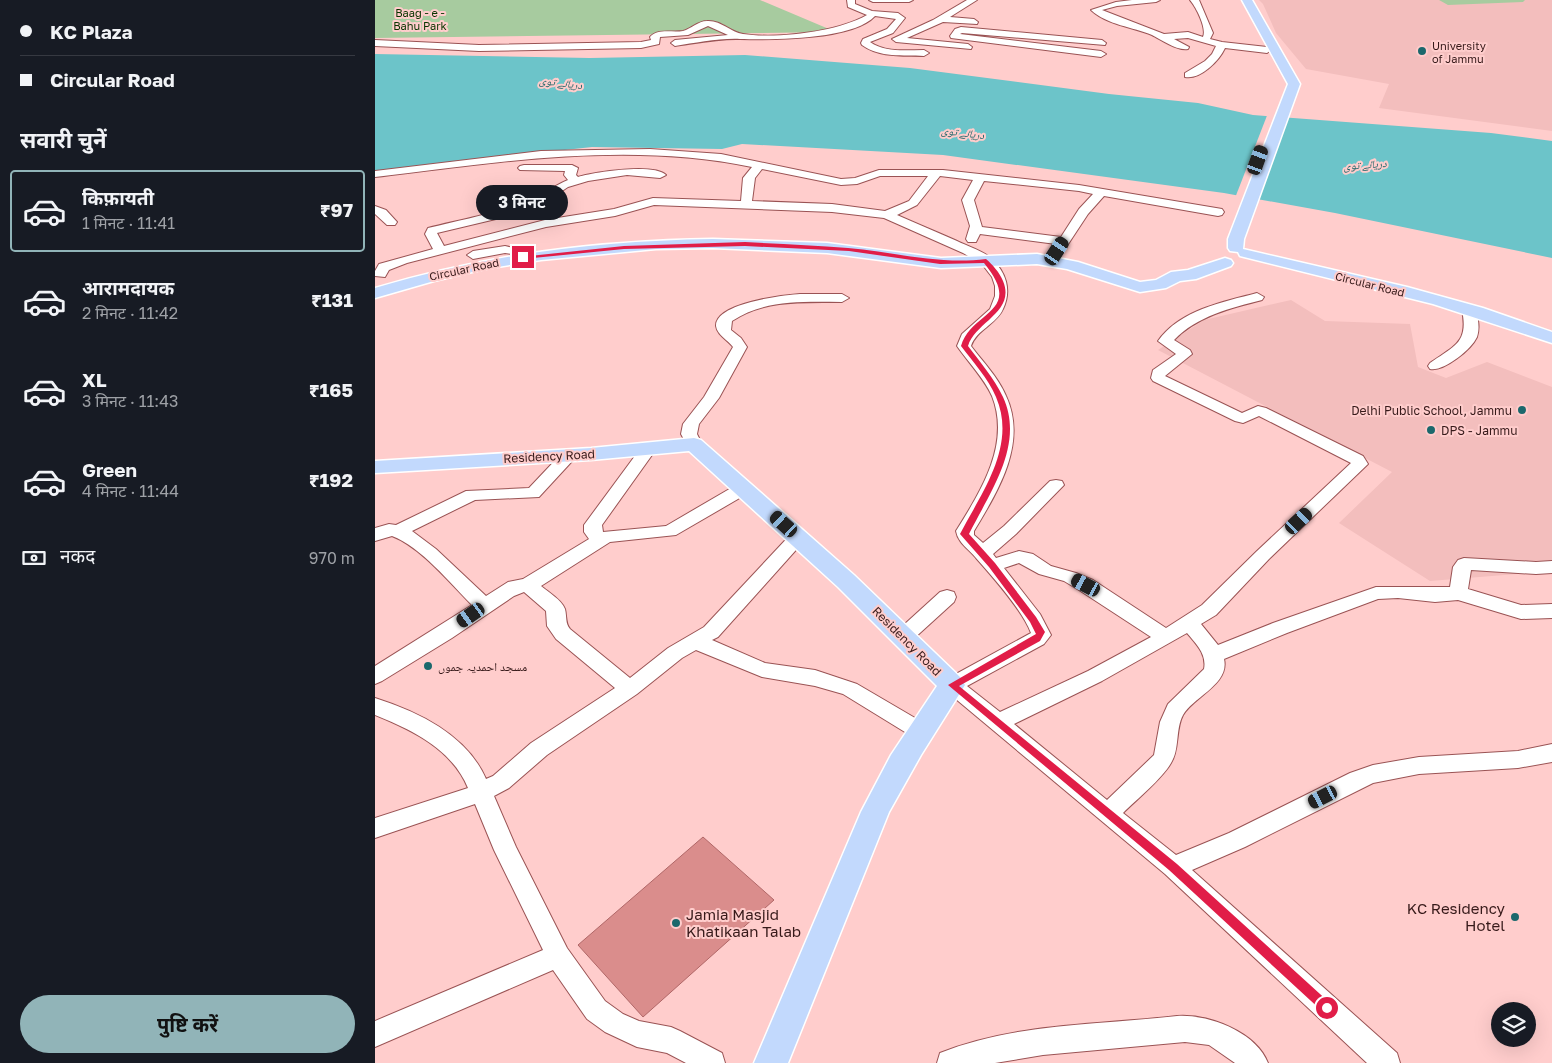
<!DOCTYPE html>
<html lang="hi">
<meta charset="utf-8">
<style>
body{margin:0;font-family:"Golos Text","Noto Naskh Arabic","Noto Sans Devanagari",sans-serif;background:#20242c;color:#f1f3f6;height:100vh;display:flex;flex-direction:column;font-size:19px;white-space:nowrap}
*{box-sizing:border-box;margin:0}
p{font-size:16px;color:#9ea1a6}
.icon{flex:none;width:28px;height:28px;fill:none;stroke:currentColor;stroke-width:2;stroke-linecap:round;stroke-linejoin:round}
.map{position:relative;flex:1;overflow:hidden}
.side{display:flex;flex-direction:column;background:#171b24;width:375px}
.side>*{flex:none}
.top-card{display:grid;align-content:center;height:110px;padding:0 20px;background:#171b24}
.buttons{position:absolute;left:1116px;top:1002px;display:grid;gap:10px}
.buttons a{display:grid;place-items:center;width:45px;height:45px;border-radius:50%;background:#171b24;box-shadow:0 5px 20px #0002;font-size:25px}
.end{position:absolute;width:22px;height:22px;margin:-11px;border:6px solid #e11d48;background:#fff;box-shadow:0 0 0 2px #fff}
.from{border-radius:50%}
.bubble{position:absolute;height:35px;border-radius:18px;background:#171b24;box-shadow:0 5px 20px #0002;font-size:16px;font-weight:700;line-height:35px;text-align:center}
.car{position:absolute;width:15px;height:30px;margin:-15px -8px;border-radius:6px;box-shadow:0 0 4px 1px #0007;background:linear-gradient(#222 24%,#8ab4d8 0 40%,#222 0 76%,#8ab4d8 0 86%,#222 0)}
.top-card b{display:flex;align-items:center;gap:18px;height:48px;font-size:19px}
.top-card b+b{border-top:1px solid #363941}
.top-card i{width:12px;height:12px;background:#f1f3f6}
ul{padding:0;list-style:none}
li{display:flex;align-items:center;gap:15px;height:82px;margin:0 10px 8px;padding:0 10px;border:2px solid transparent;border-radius:5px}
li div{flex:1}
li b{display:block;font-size:19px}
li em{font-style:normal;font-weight:700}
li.active{border-color:#91b4b8}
li>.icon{width:45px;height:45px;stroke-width:1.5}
h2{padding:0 20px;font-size:22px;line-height:60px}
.pay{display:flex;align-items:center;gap:12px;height:55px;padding:0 20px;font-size:19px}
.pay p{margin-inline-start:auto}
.primary-button{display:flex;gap:10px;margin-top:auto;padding:10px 20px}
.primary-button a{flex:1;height:58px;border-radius:30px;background:#91b4b8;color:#111;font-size:20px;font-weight:700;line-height:58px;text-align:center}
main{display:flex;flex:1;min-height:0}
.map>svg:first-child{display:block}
</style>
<main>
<section class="side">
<div class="top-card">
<b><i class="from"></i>KC Plaza</b>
<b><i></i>Circular Road</b>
</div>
<h2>सवारी चुनें</h2>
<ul>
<li class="active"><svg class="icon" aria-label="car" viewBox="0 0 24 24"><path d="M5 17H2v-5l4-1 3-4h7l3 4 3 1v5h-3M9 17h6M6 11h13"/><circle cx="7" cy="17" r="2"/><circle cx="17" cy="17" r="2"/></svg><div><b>किफ़ायती</b><p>1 मिनट · 11:41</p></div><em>₹97</em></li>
<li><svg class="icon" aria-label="car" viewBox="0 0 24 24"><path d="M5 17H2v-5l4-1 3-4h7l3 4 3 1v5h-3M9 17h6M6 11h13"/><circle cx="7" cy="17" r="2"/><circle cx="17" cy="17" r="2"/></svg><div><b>आरामदायक</b><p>2 मिनट · 11:42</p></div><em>₹131</em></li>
<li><svg class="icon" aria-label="car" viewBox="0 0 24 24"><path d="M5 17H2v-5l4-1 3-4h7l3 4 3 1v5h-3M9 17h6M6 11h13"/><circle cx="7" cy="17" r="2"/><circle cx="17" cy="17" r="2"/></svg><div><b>XL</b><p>3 मिनट · 11:43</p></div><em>₹165</em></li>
<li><svg class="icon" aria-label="car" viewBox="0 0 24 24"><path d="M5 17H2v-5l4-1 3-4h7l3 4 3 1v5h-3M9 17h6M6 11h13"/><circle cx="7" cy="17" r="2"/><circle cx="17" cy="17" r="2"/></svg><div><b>Green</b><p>4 मिनट · 11:44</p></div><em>₹192</em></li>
</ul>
<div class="pay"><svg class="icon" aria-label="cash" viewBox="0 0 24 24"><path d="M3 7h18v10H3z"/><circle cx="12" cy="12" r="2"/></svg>नकद<p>970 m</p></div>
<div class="primary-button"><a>पुष्टि करें</a></div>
</section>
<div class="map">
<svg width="1177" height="1063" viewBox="0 0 1177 1063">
<rect width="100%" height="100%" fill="#ffcdcc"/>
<path fill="#f3bebd" d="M884 0H1177V131L1004 108 1014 84 931 69 901 33 888 4Z
M916 300 950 321 1035 324 1043 367 1071 378 1112 362 1177 387V571L1055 581 964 523 1017 472 783 350 829 320Z"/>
<path fill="#a7cb9f" d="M0 0H385L461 32 0 38Z
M1064 0H1150L1148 2 1073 5Z"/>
<path fill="#6cc4c9" d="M0 54 215 58 370 55 535 68 734 94 823 103 878 115 1116 133 1177 141V258L960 213 849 193 568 155 367 144 347 149 217 147 0 171Z"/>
<path fill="#ffcdcc" d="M893 113 913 115 883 202 860 198Z"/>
<path fill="#da8d8c" stroke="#b06767" d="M328 837 399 900 268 1017 203 945Z"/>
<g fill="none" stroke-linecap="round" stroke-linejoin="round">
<g stroke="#9a5354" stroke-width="2">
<path id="minor" d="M472 0H480V4L497 11 523 13 530 18 518 33 495 42C511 53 531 50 549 50L554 53 549 56C528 55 505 58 487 45L486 43 488 39 512 29 521 19 500 16C478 40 397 40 365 39 344 38 321 43 300 46L296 43 300 40 353 35 333 26 313 35 285 37 284 44 266 48 104 51 0 46V40L104 45 266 42 276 40 275 37C283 28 297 33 308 31 316 29 323 21 332 21 346 20 355 32 368 34 402 39 462 32 492 15L473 7Z
M494 0H538L534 2H498Z
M592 0H602L575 17 599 19 603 22 602 24 568 22 532 38 593 44 597 47 596 49 521 42 517 39 558 20Z
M757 0H785L781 2 742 6 727 10 789 34 813 32 828 37C832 28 821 7 815 0H824L838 33 835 39 847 42 892 47 896 50 892 53 850 48C844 61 825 80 810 77V73L830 61 837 54 841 46 813 38 799 39 814 47 813 49C802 51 787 40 777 35 758 27 732 25 716 10L741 2Z
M586 27 727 40 731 43 730 45 587 33 585 34 726 51 731 54 726 57 576 38 575 36 580 29Z
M275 149 346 154 466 179 480 178 504 170H568L704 185 847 209 849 212 847 215 843 216 729 196 713 214 680 264 676 265 670 261 681 244 605 234 601 242H593L591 239 595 226 587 200 598 180 565 176 542 205 522 215C542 224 562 232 582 241 592 246 606 250 616 258 631 272 637 290 628 309 622 324 601 330 596 346 608 362 623 377 631 396 653 443 623 491 599 531V535L608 543 629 526 675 481 681 480 687 481 689 485 641 534 618 554 621 558 644 551 658 554 676 566 701 573 718 580 791 628 827 605 882 551 976 463 884 416 868 423 860 421 778 381 776 378 778 370 801 354 783 341C805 310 848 302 882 293L889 297 887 300C856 308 822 316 799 340L815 350 817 354 790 376 867 413 883 406 891 408 988 456 993 464 894 559 841 615 826 624 843 645 898 623 1001 587H1075L1078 567 1083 560 1089 558 1161 562 1177 561V573L1161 574 1096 570 1093 589 1146 605 1177 604V618L1146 619 1083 600 1060 602 1023 598 1003 599 912 633 849 659C855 684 818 697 808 715 800 730 805 749 796 763 787 779 762 799 748 813L801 855 854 833 975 773 998 765 1044 757 1143 751 1177 744V762L1143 768 1044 774 998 783 870 847 817 870 1022 1053 1025 1063H992L790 874 570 690 567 685 570 680 656 633C648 611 618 577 601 558 594 549 583 543 581 531 606 491 636 444 617 396 609 378 593 362 582 346L587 334 615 309 620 296V286L617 277 607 264 588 253 509 218 457 212 279 205 240 216 171 227 32 263 14 270 10 277 0 276V271L4 264 58 249 50 234 53 228C89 219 128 212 162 197 173 192 182 184 193 180L189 175 190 171 145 170 143 168 145 166 149 165H197L203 168 201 175 203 177C219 172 279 163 291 175L285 178 252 175 213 181 193 187 172 201 125 218 62 233 69 246 170 220 239 209 278 198 366 201 368 178 377 167C253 141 124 162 0 177V171L166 151ZM387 169 466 185 482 184 505 176H553L534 201 510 211 457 204 377 201 380 178ZM609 181 704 191 718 194 704 209 686 237 607 227 599 200ZM644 563 664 574 689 581 704 590 776 637 713 671 625 712 592 686 669 644 676 635 665 614 629 568ZM812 633C821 644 832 654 829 669L793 704 785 722 779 755 732 800 639 724 727 681Z
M0 206 11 210 22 222 20 225H12L0 214Z
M130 246 152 251 154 257 148 261 144 260 138 254 130 253 98 259 92 255 98 251Z
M425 294H467L474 298 467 302C429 302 390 299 357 321L356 330 366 338 372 347 344 398 324 424 322 434 327 444 325 447H313L306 434 308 424 329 397 358 347C353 340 342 335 341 326 340 303 409 295 425 294Z
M1094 306 1101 310C1103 319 1105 328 1102 337 1096 350 1068 372 1055 369L1053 366 1055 363C1079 346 1094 343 1087 310Z
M274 443 280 445 282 448 227 525 228 532 291 526 363 484 369 483 375 484 377 488 375 492 301 535 235 542 166 586C173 592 187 600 190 609 192 617 190 623 195 629L255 678 293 648 329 627 417 533 423 531 429 533 432 537 429 541 343 637 337 640 390 663 440 670 482 684 552 725 556 731 552 737 545 739 538 737 468 694 440 686 387 677 321 650 307 658 262 694 172 755 134 788 119 796 141 847 192 948 230 1001 248 1014 264 1021 296 1027 305 1031 347 1053 350 1063H311L292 1053 262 1047 230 1032 212 1019 178 970 0 1047V1021L168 950 119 850 100 804 0 838V818L93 788C77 749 37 730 0 715V698C44 712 92 735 111 779L118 776 156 743 240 688 181 639 172 626 171 611 149 592 139 596 77 638 7 681 0 684V666L97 605C75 583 46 547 17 536L0 541V528L14 524 21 525 91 491 154 488 188 452H200L202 455 200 458 164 497 100 500 37 531 61 549 111 596 133 582 148 579 214 539 209 532V525L268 445Z
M572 590 579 592 581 597 579 602 535 642 528 644 521 642 518 637 521 632 565 592Z
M802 1016C834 1014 881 1032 893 1063H860L834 1045 810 1042 668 1055 620 1063H562L565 1053C640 1023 724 1025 802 1016Z"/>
</g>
<g stroke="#fff" stroke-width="3">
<path id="major" d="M867 0H877L925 84 869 239 868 249 1032 287 1108 308 1177 332V343L1058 304 865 256 863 252 855 251 853 248V239L913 84Z
M338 239 452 243 566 258 662 254 703 262 765 282 781 280 796 272 813 270 850 258 856 260 858 263 856 266 821 279 805 281 791 288 765 292 692 269 662 264 566 268 452 253 338 248 281 249 166 260 110 269 59 281 0 298V288C116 254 218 241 338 239Z
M319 438 326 440 479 575 586 678 590 685 546 755 514 812 413 1063H379L486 812 516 755 562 686 463 587 314 451 216 460 0 473V461L216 448Z"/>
</g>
<use href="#minor" fill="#fff" fill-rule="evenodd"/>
<use href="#major" fill="#c2d9fd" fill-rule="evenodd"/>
</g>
<path fill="#e11d48" d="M370 242C404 244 439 245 473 248 519 252 564 265 611 259 617 264 625 273 628 281 641 312 600 322 593 346 605 362 619 378 628 397 650 445 615 492 594 534L620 563 661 617 670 632 665 641 584 686 802 864 956 1004 958 1008 956 1012 952 1014 948 1012 794 870 573 685 661 634 655 622 614 567 585 534C607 492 642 446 621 397 613 378 598 362 586 346 597 310 650 313 609 263L565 264 474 251 370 246 249 249 148 259 145 257 249 246Z"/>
<g fill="#1b686c" stroke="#ffcdcc" stroke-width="2">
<circle cx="1047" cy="51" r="5"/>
<circle cx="1147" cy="410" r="5"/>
<circle cx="1056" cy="430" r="5"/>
<circle cx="53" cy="666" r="5"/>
<circle cx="1140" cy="917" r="5"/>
<circle cx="301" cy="923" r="5"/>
</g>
<g text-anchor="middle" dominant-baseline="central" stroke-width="4" stroke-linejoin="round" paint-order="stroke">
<g font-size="11" fill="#0a3500" stroke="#ffcdcc">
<text x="45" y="12">Baag - e -<tspan x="45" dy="13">Bahu Park</tspan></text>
</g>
<g font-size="11" fill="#371a1a" stroke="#ffcdcc" text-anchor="start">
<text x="1057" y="45">University<tspan x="1057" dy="13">of Jammu</tspan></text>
</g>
<g font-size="11" font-style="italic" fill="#1a6366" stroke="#ffcdcc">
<text transform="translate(186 82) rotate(7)">دریائے توی</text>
<text transform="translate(588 132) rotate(7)">دریائے توی</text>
<text transform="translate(990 164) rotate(-4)">دریائے توی</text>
</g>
<g font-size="11" fill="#371a1a" stroke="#ffcdcc">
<text transform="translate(89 269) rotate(-12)">Circular Road</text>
<text transform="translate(995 284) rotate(14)">Circular Road</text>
</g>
<g font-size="12" fill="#371a1a" stroke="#ffcdcc" text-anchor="start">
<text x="1137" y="410" text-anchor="end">Delhi Public School, Jammu</text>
<text x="1066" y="430">DPS - Jammu</text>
<text x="63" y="666">مسجد احمدیہ جموں</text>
</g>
<g font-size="12" fill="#371a1a" stroke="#ffcdcc">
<text transform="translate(174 456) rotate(-3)">Residency Road</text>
<text transform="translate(532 641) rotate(45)">Residency Road</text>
</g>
<g font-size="15" fill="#371a1a" stroke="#ffcdcc" text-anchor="end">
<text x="1130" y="908">KC Residency<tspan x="1130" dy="17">Hotel</tspan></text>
<text x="311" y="914" text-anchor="start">Jamia Masjid<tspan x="311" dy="17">Khatikaan Talab</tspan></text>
</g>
</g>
</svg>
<div class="buttons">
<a><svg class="icon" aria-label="layers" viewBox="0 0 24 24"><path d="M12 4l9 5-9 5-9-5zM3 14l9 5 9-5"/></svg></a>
</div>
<i class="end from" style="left:952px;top:1008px"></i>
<i class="end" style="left:148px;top:257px"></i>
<div class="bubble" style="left:101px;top:185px;width:92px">3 मिनट</div>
<i class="car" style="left:883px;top:160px;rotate:20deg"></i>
<i class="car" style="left:682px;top:251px;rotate:33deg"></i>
<i class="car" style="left:924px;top:521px;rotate:47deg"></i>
<i class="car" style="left:409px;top:524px;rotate:312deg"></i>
<i class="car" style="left:711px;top:585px;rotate:298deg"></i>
<i class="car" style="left:96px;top:615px;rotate:235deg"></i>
<i class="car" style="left:948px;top:797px;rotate:243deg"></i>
</div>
</main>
